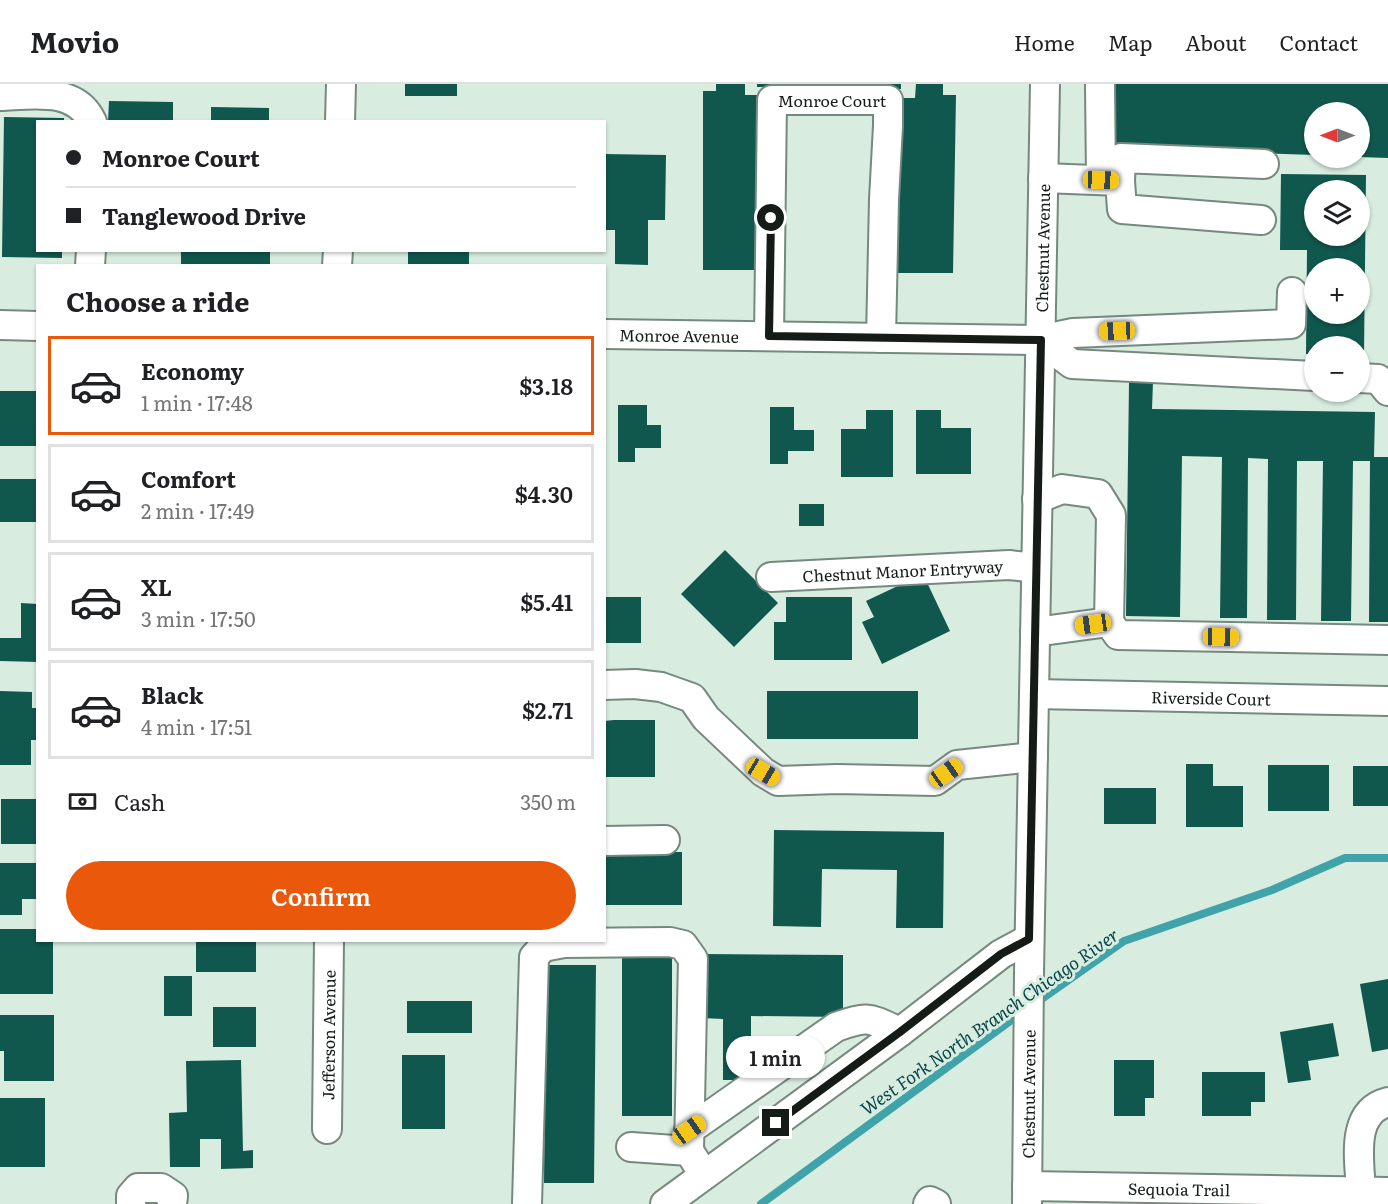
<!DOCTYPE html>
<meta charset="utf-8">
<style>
body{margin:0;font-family:Literata,serif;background:#f6f6f6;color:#202124;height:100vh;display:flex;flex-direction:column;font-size:22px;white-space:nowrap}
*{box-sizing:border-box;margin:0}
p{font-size:20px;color:#757577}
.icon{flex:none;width:33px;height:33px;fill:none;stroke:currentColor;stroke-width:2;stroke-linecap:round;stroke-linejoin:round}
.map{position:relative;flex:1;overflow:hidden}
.drawer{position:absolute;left:36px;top:180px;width:570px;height:678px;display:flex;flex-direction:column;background:#fff;border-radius:0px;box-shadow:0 2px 4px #0004}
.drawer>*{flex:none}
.banner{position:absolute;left:36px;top:36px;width:570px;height:132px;border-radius:0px;box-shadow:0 2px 4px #0004;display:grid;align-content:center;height:132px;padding:0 30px;background:#fff}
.needle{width:39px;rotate:270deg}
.fabs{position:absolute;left:1304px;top:18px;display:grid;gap:12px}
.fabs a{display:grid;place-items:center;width:66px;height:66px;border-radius:50%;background:#fff;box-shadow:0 2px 4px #0004;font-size:30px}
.end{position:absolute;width:27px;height:27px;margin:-14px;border:8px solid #151c18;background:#fff;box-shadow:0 0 0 3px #fff}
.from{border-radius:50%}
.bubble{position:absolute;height:42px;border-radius:21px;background:#fff;box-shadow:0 2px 4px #0004;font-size:20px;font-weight:600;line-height:42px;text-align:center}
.car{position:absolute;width:18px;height:36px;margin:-18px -9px;border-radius:8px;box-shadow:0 0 4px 2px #0007;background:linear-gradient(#f5c518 24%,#345 0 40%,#f5c518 0 76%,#345 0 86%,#f5c518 0)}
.banner b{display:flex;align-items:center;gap:21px;height:57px;font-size:22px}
.banner b+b{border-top:2px solid #e0e0e0}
.banner i{width:15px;height:15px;background:#202124}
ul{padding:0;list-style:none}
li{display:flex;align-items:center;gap:18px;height:99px;margin:0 12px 9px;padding:0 18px;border:3px solid #e0e0e0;border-radius:0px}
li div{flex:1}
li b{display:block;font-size:22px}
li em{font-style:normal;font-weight:600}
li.selected{border-color:#ea580c}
li>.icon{width:54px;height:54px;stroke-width:1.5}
h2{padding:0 30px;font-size:27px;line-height:72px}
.pay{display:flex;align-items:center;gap:15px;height:66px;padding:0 30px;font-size:22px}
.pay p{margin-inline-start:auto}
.action{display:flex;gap:12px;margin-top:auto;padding:12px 30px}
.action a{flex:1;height:69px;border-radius:36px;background:#ea580c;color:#fff;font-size:24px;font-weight:600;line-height:69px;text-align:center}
header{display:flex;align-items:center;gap:36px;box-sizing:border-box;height:84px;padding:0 30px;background:#fff;border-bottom:2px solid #e0e0e0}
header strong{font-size:28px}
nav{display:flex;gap:33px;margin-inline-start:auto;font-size:21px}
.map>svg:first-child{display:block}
</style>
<header>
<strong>Movio</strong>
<nav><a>Home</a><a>Map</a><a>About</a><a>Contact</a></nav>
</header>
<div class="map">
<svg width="1388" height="1120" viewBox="0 0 1388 1120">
<rect width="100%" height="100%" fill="#d8ece0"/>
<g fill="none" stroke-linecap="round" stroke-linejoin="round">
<path stroke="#3fa3a9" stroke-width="8" d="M1036 919 1124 857 1272 806 1345 774H1388
M761 1120 1021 929"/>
</g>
<path fill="#10574d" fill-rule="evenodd" d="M405 0H457V12H405Z
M716 0H745V11H761V186H703V7H716Z
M757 0H901V5L757 3Z
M916 0H943V11H956L953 189H896L899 14H915Z
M1115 0H1388V74L1359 73V28H1314V71L1113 64Z
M109 17 173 18V38H108Z
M211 23 269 24V38H211Z
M4 33 64 34V38H38V166H62V174L2 173Z
M604 70 666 71 665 136H648V181L615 180V146H604Z
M1281 90 1366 91 1364 271 1359 270V262H1314V270H1306L1307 166H1280ZM1314 106H1359V152H1314ZM1314 184H1359V230H1314Z
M181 166H270V182H181Z
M408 166H469V182L408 181Z
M1129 298H1153L1152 325 1375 328 1374 373H1388V538H1369L1370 377H1353L1351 537H1321L1323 377H1297L1296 536H1267L1268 375 1248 374 1247 534H1220L1222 373 1182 372 1180 533 1126 532Z
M0 307H38V362H0Z
M618 321H647V341H661V364H635V378H618Z
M770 323H794V346H814V367H788V380H770Z
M866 326H893V393H841V345H866Z
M916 326H941V344H971V390H916Z
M0 395H38V438H0Z
M799 420H824V442H799Z
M725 466 778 519 734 563 681 510Z
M923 490 950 547 882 580 862 538 874 533 866 517Z
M604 513H641V559H604Z
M786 513H852V576H774V538H786Z
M21 519 38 520V578L0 577V554H21Z
M0 607 32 608V624H38V656H31V681H0Z
M767 607H918V655H767Z
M614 636H655V693H604V637Z
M1186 680H1213V702H1243V743H1186Z
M1268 681H1329V727H1268Z
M1353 682H1388V722H1353Z
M1104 704H1156V740H1104Z
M1 715H38V760H1Z
M774 746 944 748 943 844H896L897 786 822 785 821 843 773 842Z
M604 768H682V821H604Z
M0 779H38V815H22V831H0Z
M0 845H38V856H53V910H0Z
M196 856H256V888H196Z
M622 868 672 869V1032H622Z
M701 870 843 871V933L751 932V996H723V935L701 934Z
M546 881H596L594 1099H544Z
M164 892H192V932H164Z
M1388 895V965L1372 968 1360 900Z
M407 917H472V949H407Z
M213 923H256V963H213Z
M0 931H54V997H4V967H0Z
M1333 939 1339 972 1308 977 1311 996 1288 999 1280 948Z
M402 971H445V1045H402Z
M241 976 243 1067 253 1066V1084L221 1085V1055H200V1083H170L169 1029 187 1028 186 977Z
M1114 976H1154V1014H1145V1032H1114Z
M1202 988H1265V1018H1251V1032H1202Z
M0 1014H45V1083H0Z"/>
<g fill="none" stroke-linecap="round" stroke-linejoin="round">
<g stroke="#76897e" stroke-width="32">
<g id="minor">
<path d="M1100 0 1101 96"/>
<path d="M0 12C31 11 76 2 92 38"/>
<path d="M340 38 341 0"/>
<path d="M1043 94 1120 97 1122 125 1261 136"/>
<path d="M1120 97 1121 74 1264 80"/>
<path d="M90 182 91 166"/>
<path d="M337 182 338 166"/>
<path d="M0 241 38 242"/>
<path id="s1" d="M604 250 1040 256 1073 249 1291 240 1292 208"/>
<path id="s2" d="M769 252 772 16H888V42L884 115 881 254"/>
<path d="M1040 256 1072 280 1314 292"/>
<path d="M1359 294 1378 295 1388 307"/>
<path d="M1037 415 1062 405 1098 410 1111 431 1109 538 1118 551 1388 556"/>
<path id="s3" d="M771 493 1009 481 1036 484"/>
<path d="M1035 548 1109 538"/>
<path d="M604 601 635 600 661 603 692 614 706 634 763 688 778 697 837 695 935 697 957 681 1033 673"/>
<path id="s4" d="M1034 610 1388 617"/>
<path d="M604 757 665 756"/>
<path id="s5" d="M327 1045 329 856"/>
<path d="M689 1046 836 943C869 931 869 934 900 948"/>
<path d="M631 1063 689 1067"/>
<path id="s6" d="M1027 1102 1388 1108"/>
<path d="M1361 1108C1360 1078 1349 1028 1388 1018"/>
<path d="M131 1120V1112L138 1104H161L173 1112 172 1120"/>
<path d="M527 1120 534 873 543 863 564 859 670 858 683 861 693 875 689 1067 704 1091"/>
<path d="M665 1120 900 948 1001 870 1029 855"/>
<path d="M928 1120 930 1117 936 1120"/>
<path id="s7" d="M1027 1120 1029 889 1045 0"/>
</g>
</g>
<use href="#minor" stroke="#fff" stroke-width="28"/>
</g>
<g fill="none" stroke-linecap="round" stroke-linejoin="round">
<path stroke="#151c18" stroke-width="8" d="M771 134 769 252 1041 256 1029 855 1001 870 900 948 776 1039"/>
</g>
<g text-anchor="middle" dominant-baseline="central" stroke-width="6" stroke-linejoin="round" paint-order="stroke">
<g font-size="16" fill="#151c18" stroke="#d8ece0">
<text stroke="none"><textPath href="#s2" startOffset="296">Monroe Court</textPath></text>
<text stroke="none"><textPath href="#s7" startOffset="956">Chestnut Avenue</textPath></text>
<text stroke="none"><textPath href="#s1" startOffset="75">Monroe Avenue</textPath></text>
<text stroke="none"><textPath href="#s3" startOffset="132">Chestnut Manor Entryway</textPath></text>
<text stroke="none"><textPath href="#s4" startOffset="177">Riverside Court</textPath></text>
<text stroke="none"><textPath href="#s5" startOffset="94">Jefferson Avenue</textPath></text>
<text stroke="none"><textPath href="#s7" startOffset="110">Chestnut Avenue</textPath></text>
<text stroke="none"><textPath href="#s6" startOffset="152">Sequoia Trail</textPath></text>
</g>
<g font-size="18" font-style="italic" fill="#09464a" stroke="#d8ece0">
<text transform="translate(989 937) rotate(-35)">West Fork North Branch Chicago River</text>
</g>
</g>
</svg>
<div class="fabs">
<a><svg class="needle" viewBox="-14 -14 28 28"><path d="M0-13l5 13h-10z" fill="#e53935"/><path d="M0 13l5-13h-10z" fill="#757577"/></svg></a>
<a><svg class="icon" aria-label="layers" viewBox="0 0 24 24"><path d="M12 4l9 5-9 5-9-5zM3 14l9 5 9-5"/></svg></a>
<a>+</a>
<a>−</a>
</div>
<i class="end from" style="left:771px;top:134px"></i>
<i class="end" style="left:776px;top:1039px"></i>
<div class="bubble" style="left:726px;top:952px;width:99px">1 min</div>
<i class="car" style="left:1101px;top:96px;rotate:92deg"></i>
<i class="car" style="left:1117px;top:247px;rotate:268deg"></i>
<i class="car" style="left:1093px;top:540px;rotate:262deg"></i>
<i class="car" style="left:1221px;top:553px;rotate:91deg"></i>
<i class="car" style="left:763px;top:688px;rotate:120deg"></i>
<i class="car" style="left:946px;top:689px;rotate:55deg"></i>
<i class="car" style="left:689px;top:1046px;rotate:55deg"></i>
<div class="banner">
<b><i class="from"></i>Monroe Court</b>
<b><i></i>Tanglewood Drive</b>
</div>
<section class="drawer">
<h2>Choose a ride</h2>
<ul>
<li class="selected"><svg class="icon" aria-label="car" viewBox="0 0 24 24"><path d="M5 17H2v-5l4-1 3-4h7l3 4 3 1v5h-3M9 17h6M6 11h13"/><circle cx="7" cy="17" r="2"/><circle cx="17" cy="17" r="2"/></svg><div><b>Economy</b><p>1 min · 17:48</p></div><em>$3.18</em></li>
<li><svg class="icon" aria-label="car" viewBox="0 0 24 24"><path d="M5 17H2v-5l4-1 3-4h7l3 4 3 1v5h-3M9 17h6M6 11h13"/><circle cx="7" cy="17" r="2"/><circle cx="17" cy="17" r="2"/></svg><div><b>Comfort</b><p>2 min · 17:49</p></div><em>$4.30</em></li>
<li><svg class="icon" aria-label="car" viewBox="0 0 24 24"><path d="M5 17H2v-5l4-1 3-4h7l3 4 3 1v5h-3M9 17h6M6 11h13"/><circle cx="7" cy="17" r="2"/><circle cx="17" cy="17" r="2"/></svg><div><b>XL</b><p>3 min · 17:50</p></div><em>$5.41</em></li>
<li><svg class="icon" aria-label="car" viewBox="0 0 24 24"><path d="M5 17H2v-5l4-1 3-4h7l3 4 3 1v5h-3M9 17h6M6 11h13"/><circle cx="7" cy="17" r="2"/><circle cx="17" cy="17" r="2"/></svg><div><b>Black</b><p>4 min · 17:51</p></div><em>$2.71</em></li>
</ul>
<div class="pay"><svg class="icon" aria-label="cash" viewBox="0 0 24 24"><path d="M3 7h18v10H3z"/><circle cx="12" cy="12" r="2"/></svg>Cash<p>350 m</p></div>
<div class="action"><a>Confirm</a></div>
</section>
</div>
